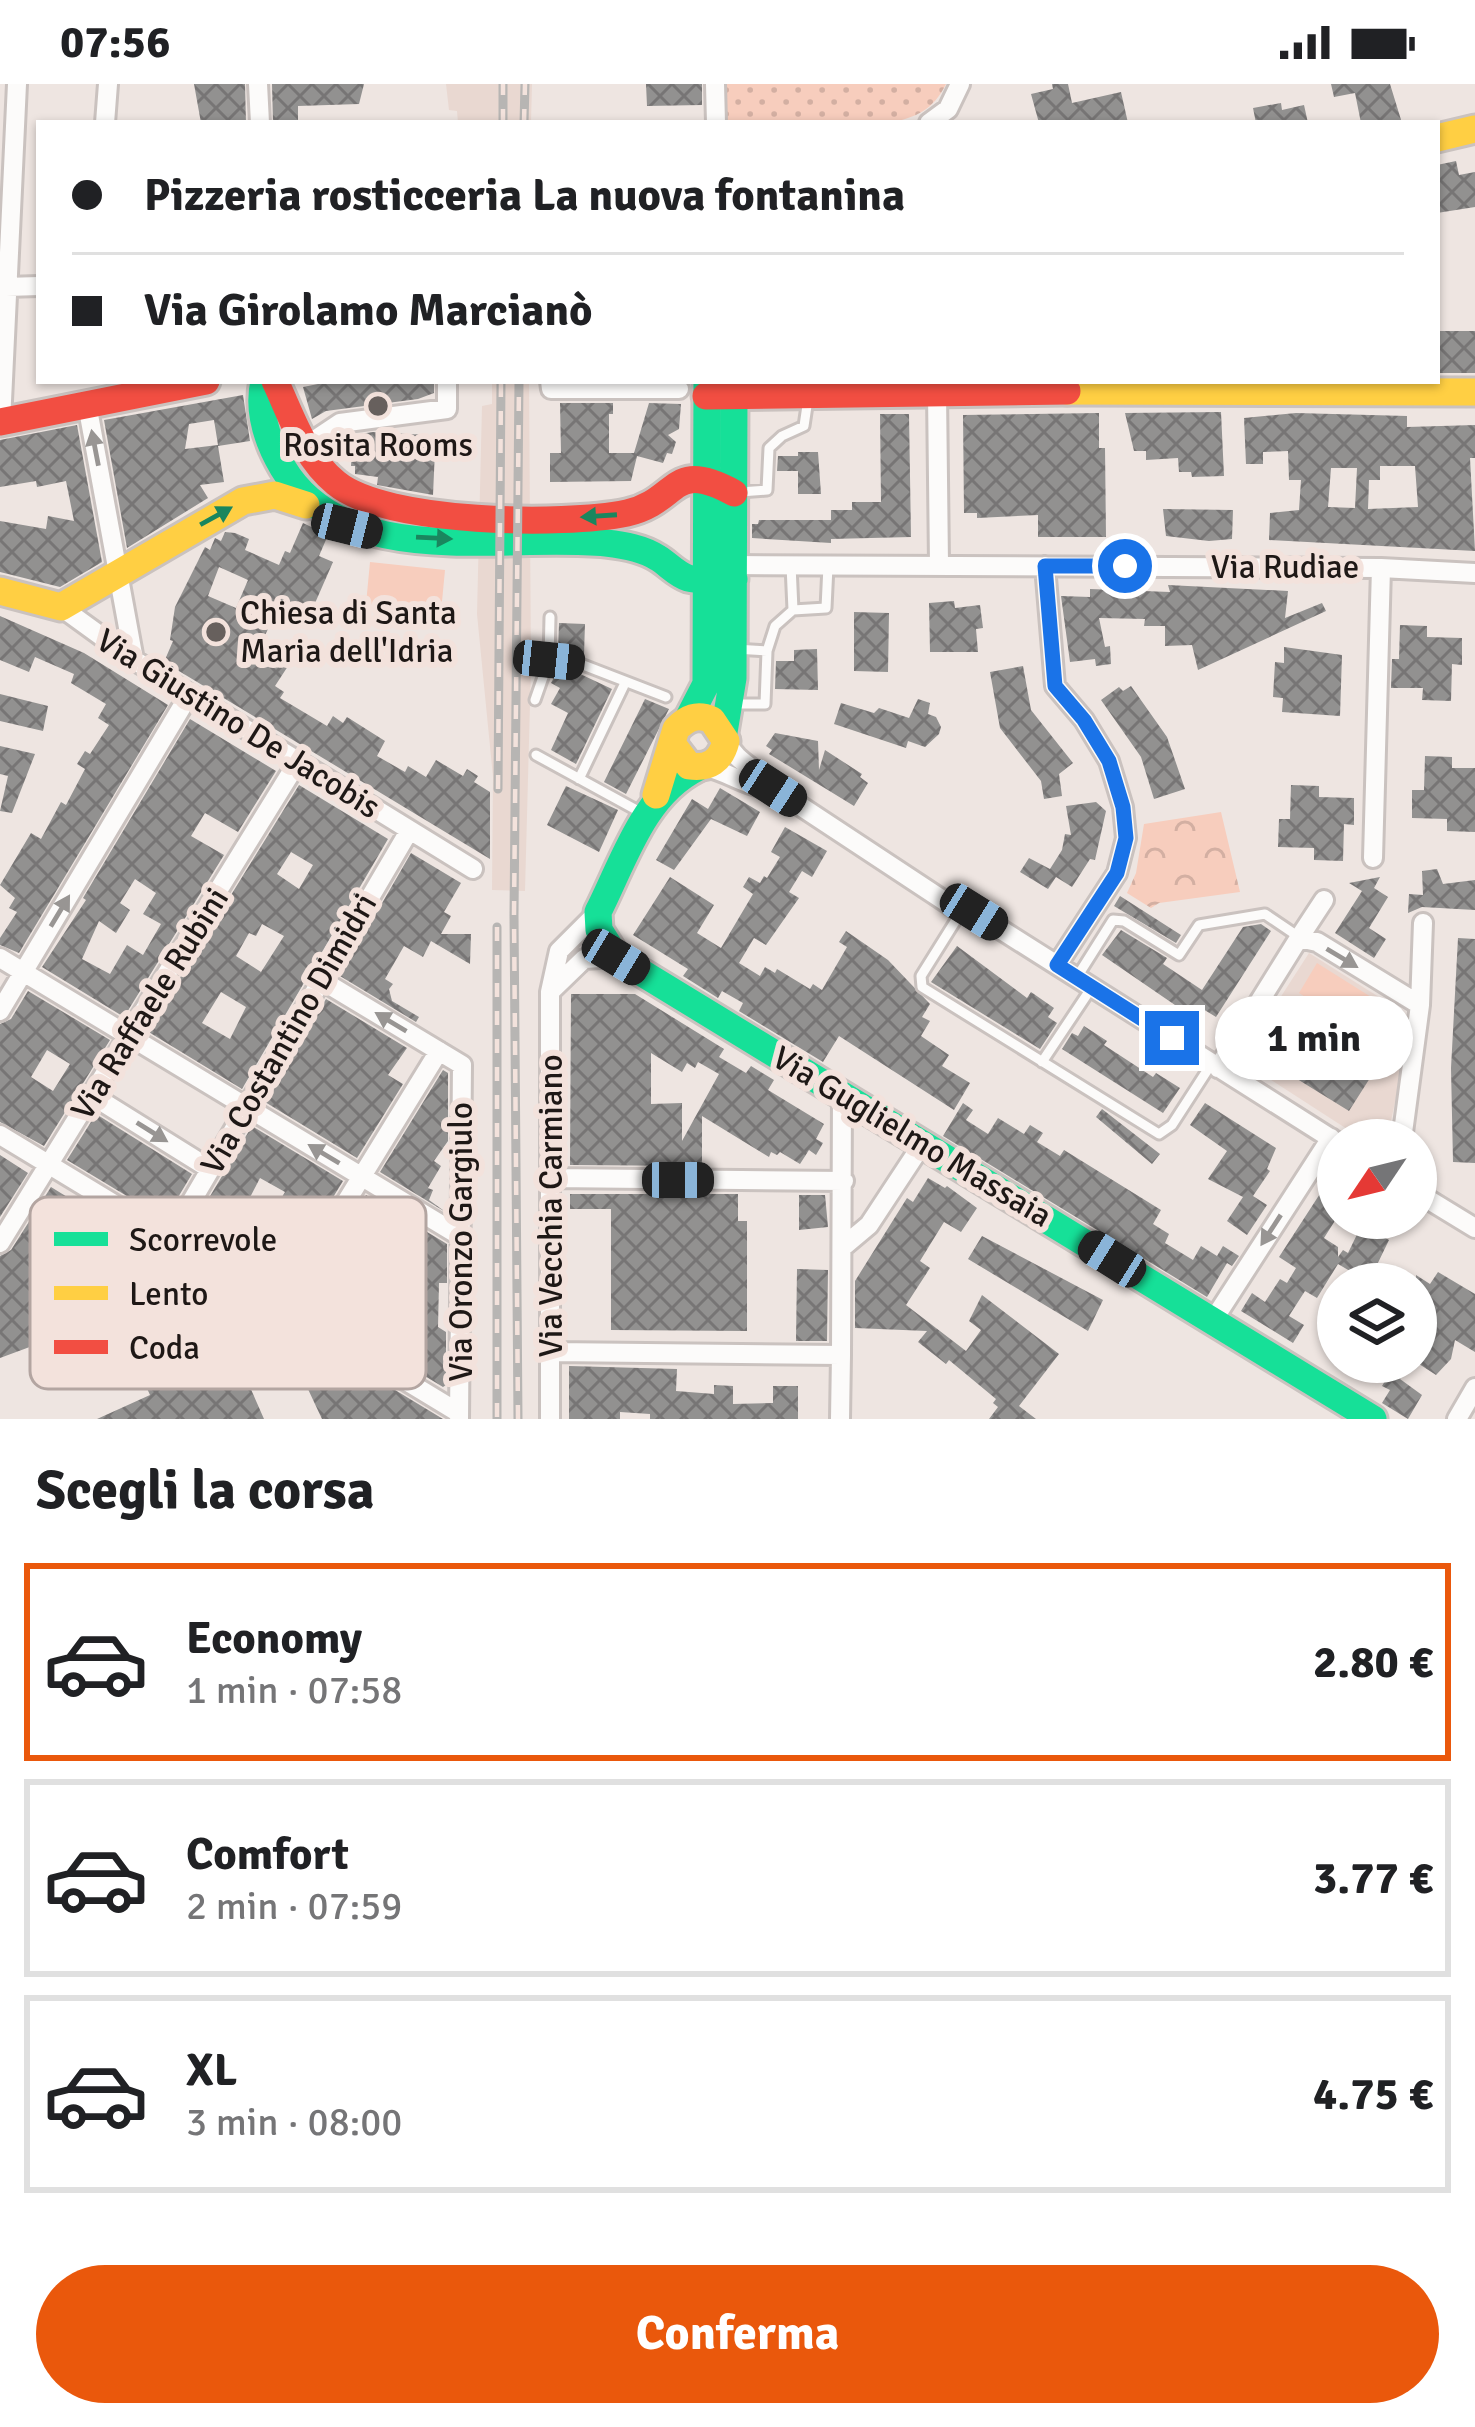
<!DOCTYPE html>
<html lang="it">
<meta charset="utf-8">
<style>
body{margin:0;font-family:Signika,sans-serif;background:#f6f6f6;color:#202124;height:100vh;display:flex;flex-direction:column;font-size:45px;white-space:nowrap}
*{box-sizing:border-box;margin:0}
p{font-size:39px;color:#757577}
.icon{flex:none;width:66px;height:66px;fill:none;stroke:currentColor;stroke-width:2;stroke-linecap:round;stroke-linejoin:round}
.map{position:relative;height:1335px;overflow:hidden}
.sheet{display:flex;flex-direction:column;background:#fff;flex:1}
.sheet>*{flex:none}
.hud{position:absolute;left:36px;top:36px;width:1404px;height:264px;border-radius:0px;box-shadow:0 3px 9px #0004;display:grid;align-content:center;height:264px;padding:0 36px;background:#fff}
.needle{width:78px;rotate:235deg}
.controls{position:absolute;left:1317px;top:1035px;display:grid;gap:24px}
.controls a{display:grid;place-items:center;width:120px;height:120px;border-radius:50%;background:#fff;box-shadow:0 3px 9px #0004;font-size:60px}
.end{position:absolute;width:54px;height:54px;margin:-27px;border:15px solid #1a73e8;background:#fff;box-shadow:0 0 0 6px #fff}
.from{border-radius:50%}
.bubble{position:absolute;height:84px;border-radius:42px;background:#fff;box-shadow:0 3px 9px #0004;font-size:39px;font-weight:700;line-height:84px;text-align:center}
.car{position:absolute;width:36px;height:72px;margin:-36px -18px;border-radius:15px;box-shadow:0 0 9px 3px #0007;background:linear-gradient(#222 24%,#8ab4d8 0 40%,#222 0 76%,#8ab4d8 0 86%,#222 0)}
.hud b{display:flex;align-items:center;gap:42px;height:114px;font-size:45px}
.hud b+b{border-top:3px solid #e0e0e0}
.hud i{width:30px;height:30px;background:#202124}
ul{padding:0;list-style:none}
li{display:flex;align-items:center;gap:36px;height:198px;margin:0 24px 18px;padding:0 12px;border:6px solid #e0e0e0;border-radius:0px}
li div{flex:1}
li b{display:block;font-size:45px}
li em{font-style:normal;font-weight:700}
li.selected{border-color:#ea580c}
li>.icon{width:108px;height:108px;stroke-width:1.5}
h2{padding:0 36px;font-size:54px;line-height:144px}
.action{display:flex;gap:24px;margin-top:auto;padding:24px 36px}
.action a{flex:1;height:138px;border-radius:72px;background:#ea580c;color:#fff;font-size:48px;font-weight:700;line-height:138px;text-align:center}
.status{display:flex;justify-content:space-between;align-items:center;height:84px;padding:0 60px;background:#fff;direction:ltr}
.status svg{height:33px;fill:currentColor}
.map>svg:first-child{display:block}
</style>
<div class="status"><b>07:56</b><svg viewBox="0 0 49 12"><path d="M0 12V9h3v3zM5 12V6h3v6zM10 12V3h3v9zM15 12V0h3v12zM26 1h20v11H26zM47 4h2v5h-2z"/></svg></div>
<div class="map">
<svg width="1475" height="1335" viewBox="0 0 1475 1335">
<defs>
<pattern id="grass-dots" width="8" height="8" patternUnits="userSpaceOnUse" patternTransform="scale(3)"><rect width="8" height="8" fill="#f7cdbd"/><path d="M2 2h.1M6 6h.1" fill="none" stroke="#d3afa2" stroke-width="1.8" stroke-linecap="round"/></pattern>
<pattern id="forest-crowns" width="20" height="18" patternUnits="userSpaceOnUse" patternTransform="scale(3)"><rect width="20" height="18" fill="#f7cdbd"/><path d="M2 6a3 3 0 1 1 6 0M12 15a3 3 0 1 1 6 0" fill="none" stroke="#d3afa2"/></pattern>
<pattern id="building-cross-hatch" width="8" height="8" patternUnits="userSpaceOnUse" patternTransform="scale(3)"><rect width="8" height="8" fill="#929190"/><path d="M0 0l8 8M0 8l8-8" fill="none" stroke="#777575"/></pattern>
</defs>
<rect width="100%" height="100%" fill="#eee5e1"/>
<path fill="#e9d8d1" d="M446 0H532L531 39H458L457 27 449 26Z
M492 297H529L531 582 525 807 492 806 493 693 477 530 482 322 492 320Z
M1309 869 1406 930 1403 980 1387 1056H1364L1240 976Z"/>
<path fill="url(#grass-dots)" d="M721 0H946C933 26 917 33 889 39H721Z"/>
<path fill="url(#forest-crowns)" d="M1221 728 1240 808 1159 819 1151 824 1127 809 1136 789 1144 740Z"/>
<path fill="#f7cdbd" d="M370 478 445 486 441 528 366 520Z
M1317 879 1371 913 1353 943 1299 909Z"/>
<path fill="url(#building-cross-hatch)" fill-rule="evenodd" d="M194 0H245L246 39H201Z
M272 0H364L359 20 298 22V39H273Z
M646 0H702V21L647 22Z
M1052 0H1068L1072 19 1121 8 1128 39H1039L1031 10 1053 5Z
M1331 0H1390L1402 39H1361L1355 9 1334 13Z
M1281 19 1282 26 1304 21 1308 39H1256L1253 24Z
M1456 77 1459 91 1475 88V123L1437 129V81Z
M1437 247H1475V289H1437Z
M333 297H434V309L418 315 326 327 312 335 303 303Z
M243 311 250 357 218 362 224 398 200 401 208 414 127 464 104 336ZM214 336 218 361 185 365 189 340Z
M560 319H613V330H609V369H634L649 319 681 320 679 345 668 351 676 358 672 370 667 369 663 379 637 372 631 397 550 398V369H561Z
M1221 328 1224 392 1192 393 1191 388H1179L1178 374 1146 376V367H1134L1125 329Z
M1099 329V364H1105L1106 453H1038V431L977 434V429H964L963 331Z
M1296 329 1407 332V343L1475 341V374H1470L1475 467 1269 456 1270 429 1299 426 1301 396H1289L1288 367 1263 368V380H1246L1244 334ZM1380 382H1415L1418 423 1368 425 1369 396H1380ZM1331 384H1357L1355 424 1328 423Z
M880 330H909L911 453 831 455V459L752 454V440H758L759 436H831V426H852V418H881Z
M77 341 102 478 60 503 0 488V437L46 445 48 432 74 437 66 397 37 403 36 397 0 403V356Z
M373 348 427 351V366H435L433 411 377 401 378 393 355 390V382H351L353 351Z
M798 368H818L821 410H798V387H777L778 372H798Z
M1163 425 1233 426 1232 455 1209 457 1166 452Z
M303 439 328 451 319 472 333 478 312 526 297 519 294 526 280 519 261 560 290 579 275 602 284 608 280 614 327 642 333 632 343 639 347 633 385 657 377 672 405 688 408 682 426 693 436 676 463 692 467 685 478 692 474 698 490 708V775L164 578 173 557 170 556 175 523 205 463 210 466 215 454 221 457 225 448 235 449 249 455 245 466 279 481 285 467 290 469ZM219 483 248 496 236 524 208 512Z
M1168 501 1288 507 1285 534 1322 519 1326 527 1198 586 1192 561 1165 562V542H1144L1145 535 1099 534 1105 563 1110 562 1111 580 1096 582 1095 575 1070 578 1061 512 1090 513V505L1170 508Z
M954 517 955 524 980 521 983 544 976 545 978 568H930L929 519Z
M854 528 889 529 888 588 854 587Z
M0 532 84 569 168 621 19 869 0 861V854L17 828 9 824 15 814 0 801 31 749 41 755 61 718 66 721 85 685 77 680 85 667 90 670 109 641 98 634 106 620 71 599 74 590 35 573 29 588 0 576Z
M559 539 585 540 584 570 558 568Z
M1400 541 1427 542V553L1462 554V581L1452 580 1451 617 1422 616 1423 604H1391L1392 575H1399Z
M1284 563 1342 571 1340 632 1282 628 1283 614 1273 613 1275 578 1284 579Z
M817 565 818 606 775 605 776 577H794V566Z
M1023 582 1031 626 1073 679 1059 690 1062 712 1044 715 1041 697 1000 644 990 588Z
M558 586 576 588 612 605 576 680 551 666 568 629 551 620 560 604 551 599Z
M1131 602 1167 653 1185 705 1154 715 1141 673 1101 616 1119 603 1123 607Z
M0 610 48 622 43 647 0 637Z
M645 615 669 625 626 710 604 698Z
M918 615 930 619 928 630 936 633 941 643 939 650 925 663 908 657 906 664 834 640 841 619 874 629 879 624 909 634Z
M190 635 276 687 238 748 205 729 191 752 224 771 124 933 42 883 86 816 83 814ZM135 795 156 809 143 830 161 840 143 871 127 861 110 890 82 875 99 837 116 849 130 826 120 819Z
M775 649 818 657 819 686 825 666 862 690 860 693 868 699 854 722 769 670 772 666 766 662Z
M0 662 35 670 12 729 0 727 8 692 0 690Z
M1425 672 1452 673V684H1475V748L1447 747V735L1412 734V706H1424Z
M299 701 388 755 242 1005 147 947ZM291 768 313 781 299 805 277 790ZM262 840 284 852 261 888 236 872 249 849 256 852ZM221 908 246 923 230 955 202 939Z
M1291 701 1319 702V713L1354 714V741L1344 740 1343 777 1314 776V764L1278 763 1279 735H1290Z
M566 702 618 726 599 768 547 741Z
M720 704 760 728 747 752 711 735 674 786 656 776 692 715 708 725Z
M1096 718 1106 727 1095 776 1090 775 1072 803 1056 793 1048 805 1020 788 1029 774 1050 785 1062 766 1065 750 1071 751 1066 722Z
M785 743 827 767 812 793 802 787 789 808 799 814 766 861 754 854 739 879 760 892 765 883 775 889 777 885 810 905 813 900 822 906 847 863 839 858 846 847 888 876 930 920 922 933 930 937 921 952 949 971 942 982 970 999 954 1026 839 952 823 978 739 927 743 919 722 907 718 914 683 892 688 885 633 851 670 793 714 821 697 849 721 864 753 810 743 803 749 793 760 799 764 792 767 794 780 773 771 768Z
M411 769 461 799 444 828 451 832 441 850H471L470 880 431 857 423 873 404 862 385 895 393 900 389 905 392 917 419 933 416 938 340 892Z
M1437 785 1443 800 1475 796V826L1422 823 1408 829 1409 810 1423 811 1422 787Z
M1380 793 1374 804 1388 813 1369 844 1386 855 1374 874 1335 849 1362 807 1349 799Z
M1120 812 1181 851 1176 859 1114 822Z
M1261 840 1271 847 1216 933 1198 922 1191 932 1102 871 1121 846 1167 874 1163 880 1202 906 1243 843Z
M1458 854 1475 855V1079L1453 1078 1451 984Z
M957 862 1027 914 1031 908 1054 924 1048 933 1057 939 1040 965 931 898Z
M28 907 110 956 44 1062 0 1038V940L11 935ZM47 966 70 980 53 1007 31 993Z
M571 910H635L724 965 719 973 746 989 751 982 774 996 768 1006 824 1040 816 1055 823 1059 816 1071 809 1066 800 1080 780 1068 777 1071 771 1068 769 1073 702 1032V1082L570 1081ZM651 969 682 988 687 979 695 984 698 978 719 990 682 1057V1019L651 1020Z
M326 915 407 964 388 991 403 1000 357 1074 265 1018Z
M1298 918 1384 972 1349 1027 1263 974Z
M1084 942 1107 957 1104 961 1153 993 1156 989 1180 1004 1163 1029 1062 965 1072 949 1078 952Z
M443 986 448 989V1057L434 1077 441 1082 428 1104 433 1106 429 1116 447 1129 380 1088Z
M963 1019 973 1026 966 1036 988 1050 998 1034 1024 1050 1030 1041 1043 1049 1037 1058 1060 1072 1064 1066 1161 1126 1153 1140 1169 1150 1165 1159 1193 1176 1201 1162 1217 1172 1223 1162 1239 1172 1232 1182 1227 1179 1207 1213 943 1052Z
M1205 1019 1276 1064 1267 1085 1270 1087 1253 1112 1267 1121 1247 1151 1227 1137 1243 1113 1208 1095 1227 1067 1190 1041Z
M1102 1025 1160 1070 1152 1080 1096 1033Z
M96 1030 192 1090 165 1135 67 1076Z
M252 1042 343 1097 278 1203 259 1192 266 1179 249 1186 188 1149ZM260 1094 285 1108 266 1139 244 1125Z
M0 1071 28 1089 0 1133Z
M1338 1082V1132L1324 1154 1338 1163V1173L1343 1166 1348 1169 1365 1134H1393L1382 1152 1389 1156 1375 1185 1401 1200H1372L1338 1180 1317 1214 1305 1207 1289 1232 1304 1241 1293 1259 1241 1227 1252 1209 1265 1218 1280 1195 1287 1199 1296 1184 1279 1173Z
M928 1094 945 1104 947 1102 977 1124 961 1148 944 1138 920 1177 930 1184 906 1221 966 1267 981 1246 969 1237 982 1211 1059 1270 1019 1322 1036 1335H989L998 1323 993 1319 996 1315 949 1276 946 1280 918 1258 927 1247 855 1244V1197L907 1114 913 1118Z
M51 1103 184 1185 218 1199 173 1217 156 1213 148 1227 140 1230 119 1216 125 1206 65 1166 43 1205 59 1216 64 1238 75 1234 78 1243 92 1237 106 1244 65 1259 62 1251 0 1274V1172L11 1166Z
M570 1110H738V1137H747V1247L611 1246V1125H570Z
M366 1111 447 1160V1199H439L438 1243 446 1248V1301L443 1303 301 1217ZM379 1178 408 1197 395 1218 365 1200Z
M799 1111H825L828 1143 799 1146Z
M982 1152 1103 1216 1088 1247 968 1175Z
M797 1185 828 1186 827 1257H796Z
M1438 1188 1475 1210V1268L1455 1256 1451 1275 1436 1291 1416 1278V1253L1425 1239 1416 1233V1223L1423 1212 1416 1208V1191L1430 1200Z
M246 1216 276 1234 443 1335H322L307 1303 328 1293 248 1226 243 1220Z
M216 1226 264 1335H97L150 1311 129 1265Z
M1369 1278H1409L1400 1295 1422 1311 1408 1335 1382 1319 1390 1306 1382 1302 1388 1292Z
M569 1282 677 1285 676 1307 714 1310V1301L733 1302V1320L773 1319V1302H798V1335H650V1330L620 1328V1335H569Z"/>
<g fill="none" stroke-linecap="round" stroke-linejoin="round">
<g stroke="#cac2bf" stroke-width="15">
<path id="lane" d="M740 408 767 406 769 364 782 352 804 342 808 315
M791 481 793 526 826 524 828 482
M550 533 549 576 578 579 666 613
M767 567 775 542 793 526
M535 616 549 576
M734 620H765L767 567 735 565
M536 671 642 729
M579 695 625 599
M961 828 921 892 922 903 1159 1050 1172 1041 1212 979
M1077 893 1113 836 1124 837 1179 871 1199 841 1265 830 1299 853
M1042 978 1092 903"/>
</g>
<g stroke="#cac2bf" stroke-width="24">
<path id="street" d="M258 0 260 39
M715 0 716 39
M105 39 108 0
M929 39 948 25 960 0
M6 203 39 202
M550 297 551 305H679
M937 309 939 480
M87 320 134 576
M1 338 17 0
M304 363 340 339 447 325V297
M735 481 1381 484 1475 489
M1045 482 1055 602 1084 636 1109 677 1123 723 1126 754 1117 789 1057 881
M61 523 134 576 473 785
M726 657C737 680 758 684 773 704L961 828H973L1338 1059
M706 683C729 688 750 705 773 704
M1373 774 1381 484
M1299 854 1324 816
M0 874 460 1152
M321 896 462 981 459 1335
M553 905 584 875 616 873
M1420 921 1423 839
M0 927 189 611
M1218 984 1299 854 1317 858 1420 921 1402 1056
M93 1012 210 1085
M0 1051 459 1329
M553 1094 844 1097
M1416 1108 1475 1144
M170 1154 409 747
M0 1159 297 679
M844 1162 869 1141 923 1059
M282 1222 439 967
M1212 1238 1331 1054
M552 1268 841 1271 842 1011
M550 1335V908L559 867 598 828
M840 1335 841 1271
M1457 1335 1475 1304"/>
</g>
<g stroke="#cac2bf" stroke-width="33">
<path id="fast" d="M264 297C257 328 267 357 283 384 345 488 504 449 606 459 624 461 643 464 658 474 668 480 676 490 688 494 703 498 719 495 734 495
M689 633 706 600 707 297
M724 648 733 594 734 311
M697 684C643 711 624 777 598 828L599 846 616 873 1373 1335"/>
</g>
<g stroke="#cac2bf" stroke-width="33">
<path id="slow" d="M1437 54 1475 45
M1067 307 1475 308
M0 507 61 523 243 417 275 411 306 421
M656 711 676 645C687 634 697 629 712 636L726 657C721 677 709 685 689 682L673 661"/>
</g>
<g stroke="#cac2bf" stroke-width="33">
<path id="jam" d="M275 297C292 333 304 373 336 399 386 440 564 442 627 429 680 417 670 374 734 409
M706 312 1067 307
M0 338 206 297"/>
</g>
<use href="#lane" stroke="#fcfbfa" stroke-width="9"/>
<use href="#street" stroke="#fcfbfa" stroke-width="18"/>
<use href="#fast" stroke="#16e098" stroke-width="27"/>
<use href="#slow" stroke="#ffcf43" stroke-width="27"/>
<use href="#jam" stroke="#f24e42" stroke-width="27"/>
<g stroke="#b7b5b3" stroke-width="9">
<path id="rail" d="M503 39V0
M524 39 525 0
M498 705 501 297
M497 843V1335
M518 1335 514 831 519 297"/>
</g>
<use href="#rail" stroke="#f3e2dc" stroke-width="4.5" stroke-dasharray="14" stroke-linecap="butt"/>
</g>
<defs><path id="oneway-solid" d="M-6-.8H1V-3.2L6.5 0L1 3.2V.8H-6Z" transform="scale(3)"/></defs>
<g fill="#989593">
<use href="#oneway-solid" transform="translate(95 364) rotate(-101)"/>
<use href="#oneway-solid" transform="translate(60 827) rotate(-59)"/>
<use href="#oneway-solid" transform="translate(1342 874) rotate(31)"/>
<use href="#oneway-solid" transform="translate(391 938) rotate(-149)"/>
<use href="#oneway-solid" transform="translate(152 1048) rotate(32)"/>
<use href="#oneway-solid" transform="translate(324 1070) rotate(-149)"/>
<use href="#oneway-solid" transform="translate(1271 1146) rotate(123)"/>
</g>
<g fill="#1a865e">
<use href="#oneway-solid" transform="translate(216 432) rotate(-29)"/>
<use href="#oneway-solid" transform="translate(599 432) rotate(176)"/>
<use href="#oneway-solid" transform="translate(434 454) rotate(3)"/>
</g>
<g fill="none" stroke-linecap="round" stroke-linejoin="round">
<path stroke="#1a73e8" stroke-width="15" d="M1125 482H1045L1055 602 1084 636 1109 677 1123 723 1126 754 1117 789 1057 881 1172 954"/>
</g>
<g fill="#67605d" stroke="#f3e2dc" stroke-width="4.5">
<circle cx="378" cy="322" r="12"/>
<circle cx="216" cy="548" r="12"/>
</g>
<g text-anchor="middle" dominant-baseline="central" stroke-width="12" stroke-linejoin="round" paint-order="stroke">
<g font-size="33" fill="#1e1816" stroke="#f3e2dc">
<text x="378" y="361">Rosita Rooms</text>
<text x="240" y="529" text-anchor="start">Chiesa di Santa<tspan x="240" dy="38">Maria dell'Idria</tspan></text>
</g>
<g font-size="33" fill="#1e1816" stroke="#f3e2dc">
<text x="1285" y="483">Via Rudiae</text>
<text transform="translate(238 640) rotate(32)">Via Giustino De Jacobis</text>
<text transform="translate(150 920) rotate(-58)">Via Raffaele Rubini</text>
<text transform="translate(289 950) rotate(-60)">Via Costantino Dimidri</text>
<text transform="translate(912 1053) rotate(31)">Via Guglielmo Massaia</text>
<text transform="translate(551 1122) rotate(-90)">Via Vecchia Carmiano</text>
<text transform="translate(461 1158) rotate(-90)">Via Oronzo Gargiulo</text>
</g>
</g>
<rect x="30" y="1113" width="396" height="192" rx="18" fill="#f3e2dc" stroke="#b3a5a1" stroke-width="3"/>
<rect x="54" y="1148" width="54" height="14" fill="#16e098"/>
<rect x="54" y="1202" width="54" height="14" fill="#ffcf43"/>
<rect x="54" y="1256" width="54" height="14" fill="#f24e42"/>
<g font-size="33" fill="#1e1816">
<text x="129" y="1167">Scorrevole</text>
<text x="129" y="1221">Lento</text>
<text x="129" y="1275">Coda</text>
</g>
</svg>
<div class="controls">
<a><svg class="needle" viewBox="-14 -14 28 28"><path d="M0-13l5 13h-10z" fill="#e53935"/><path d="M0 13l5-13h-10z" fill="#757577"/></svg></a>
<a><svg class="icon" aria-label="layers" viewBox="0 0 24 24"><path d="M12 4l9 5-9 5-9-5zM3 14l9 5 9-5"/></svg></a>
</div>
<i class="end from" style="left:1125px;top:482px"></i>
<i class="end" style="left:1172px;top:954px"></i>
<div class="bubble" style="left:1215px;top:912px;width:198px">1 min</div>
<i class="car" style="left:347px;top:442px;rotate:104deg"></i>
<i class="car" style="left:549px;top:576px;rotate:96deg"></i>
<i class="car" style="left:773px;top:704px;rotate:123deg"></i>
<i class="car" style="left:974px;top:828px;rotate:122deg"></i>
<i class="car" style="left:616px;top:873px;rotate:121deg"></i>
<i class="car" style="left:678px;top:1096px;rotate:90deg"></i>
<i class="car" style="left:1112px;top:1175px;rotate:302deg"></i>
<div class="hud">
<b><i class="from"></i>Pizzeria rosticceria La nuova fontanina</b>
<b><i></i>Via Girolamo Marcianò</b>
</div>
</div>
<section class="sheet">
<h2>Scegli la corsa</h2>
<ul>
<li class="selected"><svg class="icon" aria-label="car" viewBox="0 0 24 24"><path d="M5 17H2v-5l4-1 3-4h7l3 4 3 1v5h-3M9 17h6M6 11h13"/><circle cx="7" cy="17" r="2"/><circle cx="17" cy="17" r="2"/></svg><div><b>Economy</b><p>1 min · 07:58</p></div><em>2.80 €</em></li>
<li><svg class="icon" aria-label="car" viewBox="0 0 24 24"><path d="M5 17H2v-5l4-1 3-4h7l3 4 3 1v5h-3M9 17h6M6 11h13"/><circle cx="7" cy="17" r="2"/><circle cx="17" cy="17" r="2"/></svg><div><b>Comfort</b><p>2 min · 07:59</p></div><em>3.77 €</em></li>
<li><svg class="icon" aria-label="car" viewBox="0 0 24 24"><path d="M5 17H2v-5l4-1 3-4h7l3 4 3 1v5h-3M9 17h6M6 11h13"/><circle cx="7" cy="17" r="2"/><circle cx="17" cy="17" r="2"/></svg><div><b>XL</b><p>3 min · 08:00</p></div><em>4.75 €</em></li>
</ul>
<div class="action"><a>Conferma</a></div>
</section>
